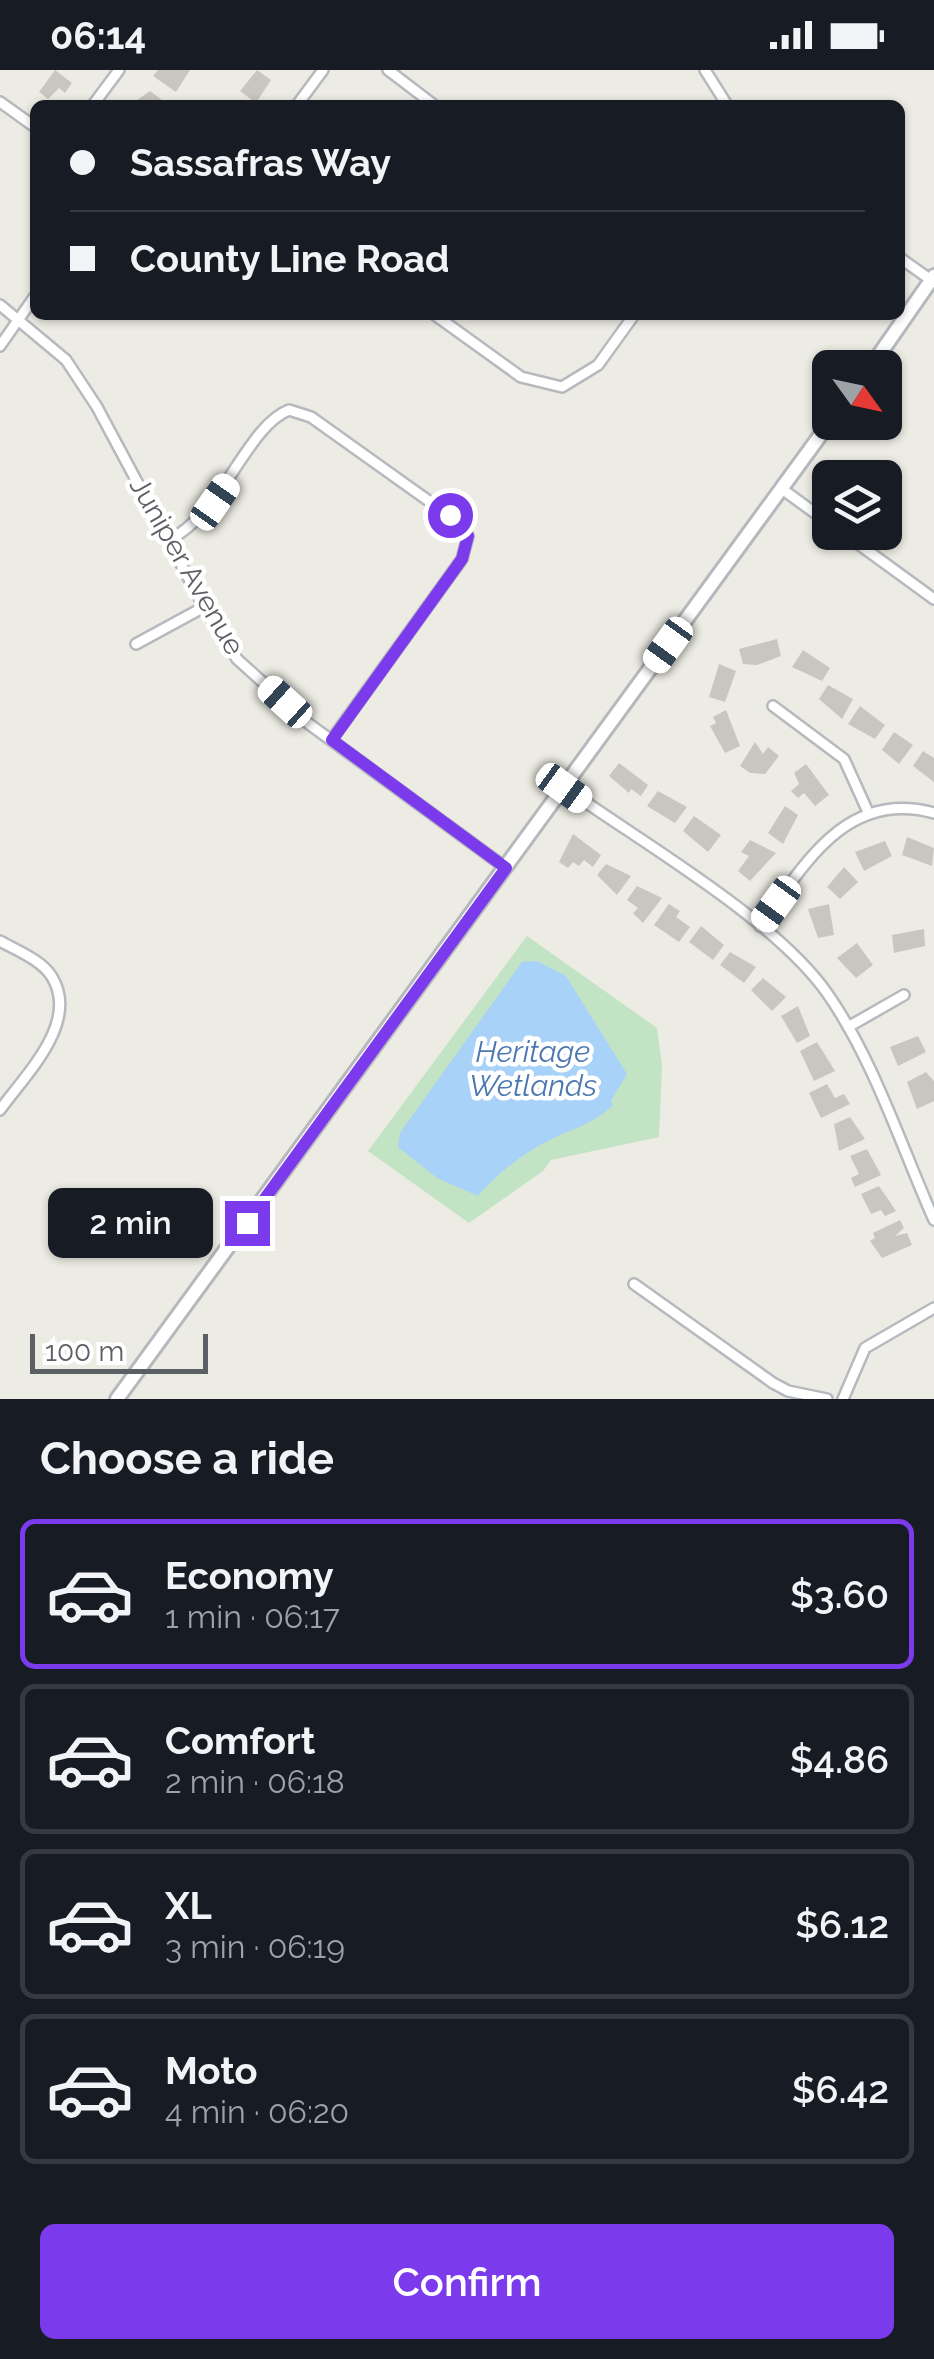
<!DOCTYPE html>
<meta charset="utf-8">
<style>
body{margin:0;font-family:Raleway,sans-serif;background:#242831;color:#f1f3f6;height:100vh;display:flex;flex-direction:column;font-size:38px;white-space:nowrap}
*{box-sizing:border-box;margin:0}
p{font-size:32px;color:#9ea1a6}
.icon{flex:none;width:55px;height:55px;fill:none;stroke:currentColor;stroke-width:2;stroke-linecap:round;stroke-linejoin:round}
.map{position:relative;height:1329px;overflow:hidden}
.details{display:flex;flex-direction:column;background:#171b24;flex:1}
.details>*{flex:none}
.hud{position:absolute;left:30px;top:30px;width:875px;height:220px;border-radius:15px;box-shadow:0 2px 8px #0004;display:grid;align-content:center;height:220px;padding:0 40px;background:#171b24}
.needle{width:65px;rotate:123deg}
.tools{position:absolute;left:812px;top:280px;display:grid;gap:20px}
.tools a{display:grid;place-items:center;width:90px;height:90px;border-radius:15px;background:#171b24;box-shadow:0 2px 8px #0004;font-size:50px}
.scale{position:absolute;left:30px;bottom:25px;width:178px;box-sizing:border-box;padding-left:10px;border:5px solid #5c5f63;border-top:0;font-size:28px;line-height:35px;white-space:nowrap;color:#5c5f63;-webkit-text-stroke:8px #fff;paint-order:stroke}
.end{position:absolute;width:45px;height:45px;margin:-22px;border:12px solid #7c3aed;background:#fff;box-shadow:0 0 0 5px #fff}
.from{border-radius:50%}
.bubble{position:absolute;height:70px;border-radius:15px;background:#171b24;box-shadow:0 2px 8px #0004;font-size:32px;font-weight:600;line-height:70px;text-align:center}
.car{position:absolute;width:30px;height:60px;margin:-30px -15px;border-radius:12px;box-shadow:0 0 8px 2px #0007;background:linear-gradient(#fff 24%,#345 0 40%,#fff 0 76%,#345 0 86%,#fff 0)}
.hud b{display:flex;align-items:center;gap:35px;height:95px;font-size:38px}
.hud b+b{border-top:2px solid #363941}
.hud i{width:25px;height:25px;background:#f1f3f6}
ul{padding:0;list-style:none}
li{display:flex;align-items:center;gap:30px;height:150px;margin:0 20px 15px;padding:0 20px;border:5px solid #363941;border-radius:15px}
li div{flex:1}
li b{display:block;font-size:38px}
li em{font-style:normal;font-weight:600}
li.on{border-color:#7c3aed}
li>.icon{width:90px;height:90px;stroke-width:1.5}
h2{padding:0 40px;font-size:45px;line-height:120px}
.primary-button{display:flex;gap:20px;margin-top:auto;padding:20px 40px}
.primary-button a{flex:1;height:115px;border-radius:15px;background:#7c3aed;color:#fff;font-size:40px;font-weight:600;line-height:115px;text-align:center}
.status{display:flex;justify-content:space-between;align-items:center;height:70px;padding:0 50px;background:#171b24;direction:ltr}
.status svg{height:28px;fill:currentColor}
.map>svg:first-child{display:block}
</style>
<div class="status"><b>06:14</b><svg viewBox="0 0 49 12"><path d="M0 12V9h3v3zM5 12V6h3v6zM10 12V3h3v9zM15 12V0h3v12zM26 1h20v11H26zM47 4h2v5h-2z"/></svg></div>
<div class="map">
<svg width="934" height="1329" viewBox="0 0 934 1329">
<rect width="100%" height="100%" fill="#edece4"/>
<path fill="#c2e3c4" d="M527 866 657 958 662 996 659 1067 551 1090 543 1101 469 1153 368 1081Z"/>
<path fill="#a9d2f8" d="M537 891 566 906 627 1004 611 1031 613 1035C595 1053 574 1058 552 1069 523 1083 499 1102 478 1126L437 1108 398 1077 400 1063 522 892Z"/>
<path fill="#c9c6c0" d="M55 0 72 13 65 23 59 18 48 29 39 22Z
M158 0H190L176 22 153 6Z
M257 0 271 10 256 33 240 21Z
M150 21 165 32 162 35H130Z
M777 569 781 586 757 595 743 594 739 579Z
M803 580 830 598 822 611 792 597Z
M719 594 736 601 725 632 709 627Z
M828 615 853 629 842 649 819 629Z
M860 636 885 655 875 669 848 654Z
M726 640 740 676 725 683 710 656 716 653 713 647Z
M894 662 913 675 899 694 882 680Z
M755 672 763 684 768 677 779 686 765 704 750 703 740 696Z
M923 681 934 688V712L913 696Z
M619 693 648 715 641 726 631 719 629 723 609 706Z
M806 694 829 725 815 736 804 723 798 728 791 721 799 714 794 703Z
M658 721 687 737 675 753 647 736Z
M785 736 798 745 783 774 768 763Z
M694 746 721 765 708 782 683 761Z
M573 764 601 785 593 797 584 790 579 796 573 792 568 798 559 792Z
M907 767 934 778 932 796 902 785Z
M750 770 776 783 750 811 738 801 749 786 741 782Z
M885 771 892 786 864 801 855 782Z
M606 794 631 806 617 825 597 805Z
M844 797 858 812 840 829 827 817Z
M637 816 662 828 643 853 633 843 638 838 627 830Z
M669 834 680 841 676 847 690 857 679 872 654 855Z
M829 834 834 865 818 868 808 839Z
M701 856 724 875 713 890 689 872Z
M924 859 925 876 894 883 892 865Z
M857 873 873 895 856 908 837 888Z
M730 882 756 897 744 913 720 895Z
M763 908 786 927 772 941 751 920Z
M798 936 810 966 797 973 781 946Z
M918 966 926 982 898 996 890 977Z
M817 972 835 1001 814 1011 800 981Z
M926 1002 934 1011V1031L917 1039 907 1012Z
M827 1014 835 1028 844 1024 850 1034 821 1048 809 1023Z
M850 1047 865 1069 839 1081 834 1054Z
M867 1079 881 1105 855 1117 851 1108 859 1104 850 1086Z
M879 1116 896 1141 885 1146 881 1140 871 1144 861 1124Z
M900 1150 904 1158 895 1166 907 1163 912 1175 882 1188 870 1171 875 1168 873 1163Z"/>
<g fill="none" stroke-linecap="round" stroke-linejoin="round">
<g stroke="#b6b9bd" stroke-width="14">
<path id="street" d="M388 0 434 35
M705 0 727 35
M0 32 35 57
M93 35 119 0
M297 35 323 0
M900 188 931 210
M0 235 66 290 97 337 204 537 237 589 309 654 506 798
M435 245 521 307 562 317 598 295 634 245
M0 276 35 226
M782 419 830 454
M842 462 934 529
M169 470C223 443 247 356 289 340L311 347 461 454 468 466 462 489 332 669
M136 574 204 537
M773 636 844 689 868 742
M564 717C642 773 774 848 827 923 874 990 901 1076 934 1150
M760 856C804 795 846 719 934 743
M0 871C16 880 42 890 52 907 80 953 25 1005 0 1040
M848 957 904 925
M634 1214 773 1313 788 1321 827 1329
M843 1329 865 1278 934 1238"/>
</g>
<g stroke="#b5b8bd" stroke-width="18">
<path id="secondary" d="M870 298 934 206
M117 1329 830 352"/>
</g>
<use href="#street" stroke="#fff" stroke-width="9"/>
<use href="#secondary" stroke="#fff" stroke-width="12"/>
</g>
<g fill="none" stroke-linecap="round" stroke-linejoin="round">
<path stroke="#7c3aed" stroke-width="12" d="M247 1153 506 798 332 670 462 489 468 466 450 445"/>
</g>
<g text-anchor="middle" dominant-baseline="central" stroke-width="9" stroke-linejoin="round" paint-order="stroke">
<g font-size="28" fill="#5c5f63" stroke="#fff">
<text transform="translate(187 496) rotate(60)">Juniper Avenue</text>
</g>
<g font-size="30" font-style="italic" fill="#4b78b1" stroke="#fff">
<text x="533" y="981">Heritage<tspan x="533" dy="34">Wetlands</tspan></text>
</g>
</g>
</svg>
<div class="tools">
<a><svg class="needle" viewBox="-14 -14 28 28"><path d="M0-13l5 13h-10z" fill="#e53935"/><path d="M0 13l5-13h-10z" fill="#9ea1a6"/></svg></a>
<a><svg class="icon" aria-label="layers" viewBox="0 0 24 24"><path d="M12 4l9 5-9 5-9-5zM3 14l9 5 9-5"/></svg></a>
</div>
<div class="scale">100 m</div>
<i class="end from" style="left:450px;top:445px"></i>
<i class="end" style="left:247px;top:1153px"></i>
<div class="bubble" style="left:48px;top:1118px;width:165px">2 min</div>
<i class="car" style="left:215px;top:432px;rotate:35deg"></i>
<i class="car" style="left:668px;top:575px;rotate:216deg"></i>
<i class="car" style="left:285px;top:632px;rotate:312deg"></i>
<i class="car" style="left:564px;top:718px;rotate:126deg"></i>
<i class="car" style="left:776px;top:834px;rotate:216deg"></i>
<div class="hud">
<b><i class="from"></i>Sassafras Way</b>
<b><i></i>County Line Road</b>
</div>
</div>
<section class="details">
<h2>Choose a ride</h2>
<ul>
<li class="on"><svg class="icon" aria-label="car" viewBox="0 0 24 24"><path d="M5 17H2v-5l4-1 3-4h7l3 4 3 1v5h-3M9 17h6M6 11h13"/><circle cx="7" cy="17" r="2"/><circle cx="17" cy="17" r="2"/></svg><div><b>Economy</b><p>1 min · 06:17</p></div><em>$3.60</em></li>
<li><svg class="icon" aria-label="car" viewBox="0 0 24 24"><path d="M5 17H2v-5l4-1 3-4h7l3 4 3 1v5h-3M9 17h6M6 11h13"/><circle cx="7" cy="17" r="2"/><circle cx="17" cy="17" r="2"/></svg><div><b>Comfort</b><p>2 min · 06:18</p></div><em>$4.86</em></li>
<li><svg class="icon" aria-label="car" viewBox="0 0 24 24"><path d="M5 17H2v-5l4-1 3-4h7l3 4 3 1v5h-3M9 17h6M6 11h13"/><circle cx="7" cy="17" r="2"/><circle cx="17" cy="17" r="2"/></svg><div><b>XL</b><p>3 min · 06:19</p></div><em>$6.12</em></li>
<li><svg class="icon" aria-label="car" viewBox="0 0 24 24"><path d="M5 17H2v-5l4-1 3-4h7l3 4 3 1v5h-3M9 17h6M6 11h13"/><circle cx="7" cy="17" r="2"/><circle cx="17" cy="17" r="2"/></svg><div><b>Moto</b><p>4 min · 06:20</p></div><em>$6.42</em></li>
</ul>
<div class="primary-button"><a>Confirm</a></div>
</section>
